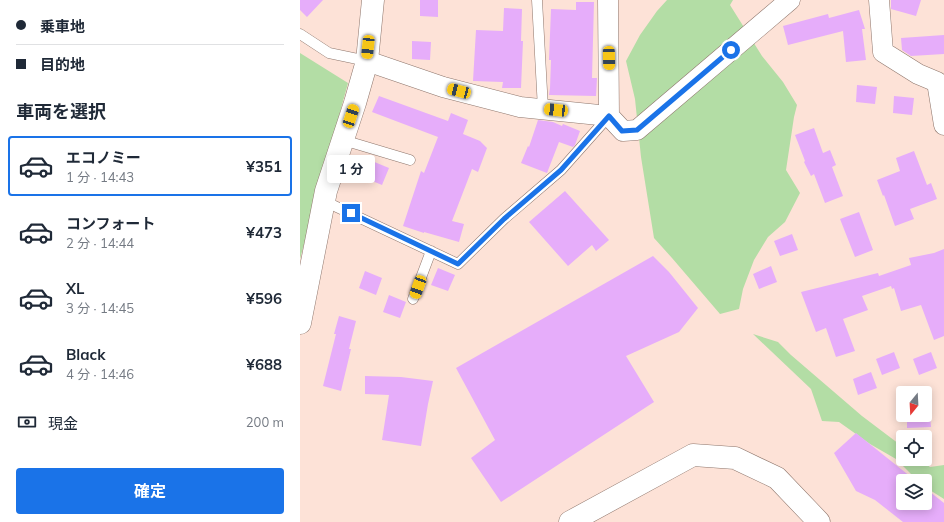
<!DOCTYPE html>
<html lang="ja">
<meta charset="utf-8">
<style>
body{margin:0;font-family:Mulish,"Noto Sans JP",sans-serif;background:#f6f6f7;color:#1f2937;height:100vh;display:flex;flex-direction:column;font-size:15px;white-space:nowrap}
*{box-sizing:border-box;margin:0}
p{font-size:13px;color:#747a83}
.icon{flex:none;width:22px;height:22px;fill:none;stroke:currentColor;stroke-width:2;stroke-linecap:round;stroke-linejoin:round}
.map{position:relative;flex:1;overflow:hidden}
.side{display:flex;flex-direction:column;background:#fff;width:300px}
.side>*{flex:none}
.guide{display:grid;align-content:center;height:88px;padding:0 16px;background:#fff}
.needle{width:26px;rotate:198deg}
.buttons{position:absolute;left:596px;top:386px;display:grid;gap:8px}
.buttons a{display:grid;place-items:center;width:36px;height:36px;border-radius:4px;background:#fff;box-shadow:0 2px 10px #0003;font-size:20px}
.end{position:absolute;width:18px;height:18px;margin:-9px;border:5px solid #1a73e8;background:#fff;box-shadow:0 0 0 2px #fff}
.from{border-radius:50%}
.bubble{position:absolute;height:28px;border-radius:4px;background:#fff;box-shadow:0 2px 10px #0003;font-size:13px;font-weight:700;line-height:28px;text-align:center}
.car{position:absolute;width:12px;height:24px;margin:-12px -6px;border-radius:5px;box-shadow:0 0 3px 1px #0007;background:linear-gradient(#f5c518 24%,#345 0 40%,#f5c518 0 76%,#345 0 86%,#f5c518 0)}
.guide b{display:flex;align-items:center;gap:14px;height:38px;font-size:15px}
.guide b+b{border-top:1px solid #e0e1e3}
.guide i{width:10px;height:10px;background:#1f2937}
ul{padding:0;list-style:none}
li{display:flex;align-items:center;gap:12px;height:60px;margin:0 8px 6px;padding:0 8px;border:2px solid transparent;border-radius:4px}
li div{flex:1}
li b{display:block;font-size:15px}
li em{font-style:normal;font-weight:700}
li.current{border-color:#1a73e8}
li>.icon{width:36px;height:36px;stroke-width:1.5}
h2{padding:0 16px;font-size:18px;line-height:48px}
.pay{display:flex;align-items:center;gap:10px;height:44px;padding:0 16px;font-size:15px}
.pay p{margin-inline-start:auto}
.action{display:flex;gap:8px;margin-top:auto;padding:8px 16px}
.action a{flex:1;height:46px;border-radius:4px;background:#1a73e8;color:#fff;font-size:16px;font-weight:700;line-height:46px;text-align:center}
main{display:flex;flex:1;min-height:0}
.map>svg:first-child{display:block}
</style>
<main>
<section class="side">
<div class="guide">
<b><i class="from"></i>乗車地</b>
<b><i></i>目的地</b>
</div>
<h2>車両を選択</h2>
<ul>
<li class="current"><svg class="icon" aria-label="car" viewBox="0 0 24 24"><path d="M5 17H2v-5l4-1 3-4h7l3 4 3 1v5h-3M9 17h6M6 11h13"/><circle cx="7" cy="17" r="2"/><circle cx="17" cy="17" r="2"/></svg><div><b>エコノミー</b><p>1 分 · 14:43</p></div><em>¥351</em></li>
<li><svg class="icon" aria-label="car" viewBox="0 0 24 24"><path d="M5 17H2v-5l4-1 3-4h7l3 4 3 1v5h-3M9 17h6M6 11h13"/><circle cx="7" cy="17" r="2"/><circle cx="17" cy="17" r="2"/></svg><div><b>コンフォート</b><p>2 分 · 14:44</p></div><em>¥473</em></li>
<li><svg class="icon" aria-label="car" viewBox="0 0 24 24"><path d="M5 17H2v-5l4-1 3-4h7l3 4 3 1v5h-3M9 17h6M6 11h13"/><circle cx="7" cy="17" r="2"/><circle cx="17" cy="17" r="2"/></svg><div><b>XL</b><p>3 分 · 14:45</p></div><em>¥596</em></li>
<li><svg class="icon" aria-label="car" viewBox="0 0 24 24"><path d="M5 17H2v-5l4-1 3-4h7l3 4 3 1v5h-3M9 17h6M6 11h13"/><circle cx="7" cy="17" r="2"/><circle cx="17" cy="17" r="2"/></svg><div><b>Black</b><p>4 分 · 14:46</p></div><em>¥688</em></li>
</ul>
<div class="pay"><svg class="icon" aria-label="cash" viewBox="0 0 24 24"><path d="M3 7h18v10H3z"/><circle cx="12" cy="12" r="2"/></svg>現金<p>200 m</p></div>
<div class="action"><a>確定</a></div>
</section>
<div class="map">
<svg width="644" height="522" viewBox="0 0 644 522">
<rect width="100%" height="100%" fill="#fde2d7"/>
<path fill="#b3dda5" d="M367 0H433L430 5 462 56 483 82 497 105 494 117 486 170 500 193 485 222 468 237 454 260 443 289 439 309 420 314 372 258 354 238 341 157 335 99 326 61 340 35 357 11Z
M0 53 48 83 0 259Z
M453 334 478 342 491 355 562 416 603 447V459H620L630 467 644 465V499L625 487V481H618L596 459 570 444 539 422 522 421 511 389Z"/>
<path fill="#e6adfa" d="M0 0H23L7 17 0 10Z
M120 0H138V17L120 16Z
M591 0H621L616 16 591 9Z
M276 2H294L292 78H297L296 96 249 95 250 88 251 60H249L251 9 276 10Z
M204 8 222 9 221 41H223L221 88H202L203 82 173 81 176 30 203 31Z
M559 10 565 29H562L566 60 546 62 543 31 488 45 483 26 528 14 529 18Z
M644 35V54L611 56 602 50 601 38Z
M112 41 131 42 130 60 112 59Z
M557 85 577 87 575 104 556 102Z
M79 96 148 121 151 113 168 120 163 134 180 141 187 148 178 172 172 169 152 221 164 224 159 242 124 232V233L103 226 121 171 124 173 138 137 72 112Z
M594 96 614 98 612 115 593 113Z
M238 120 253 122 262 126 263 124 280 131 275 145 273 147 259 142 247 173 221 163 228 146 229 147Z
M514 128 523 153 530 150 536 165 532 167 543 196 525 203 514 174 511 176 504 162 505 161 495 135Z
M614 151 627 185 631 183 637 199 610 209 614 219 595 226 584 195 583 196 577 180 600 171 596 158Z
M72 161 89 168 82 185 65 178Z
M265 191 309 240 296 251 292 245 268 266 229 222Z
M559 212 573 250 555 257 540 219Z
M492 234 498 250 480 256 474 241Z
M644 249V336L634 340 621 305 601 311 594 288 592 289 591 286 562 296 568 310 543 319 555 351 536 357 526 328 516 332 501 292 578 273 579 276 611 265 609 258 634 253Z
M353 256 369 272 398 308 379 332 326 356 354 402 201 502 171 458 195 440 156 368Z
M471 266 477 282 459 289 453 274Z
M138 268 155 275 148 291 131 285Z
M65 271 82 278 76 295 59 288Z
M89 295 106 302 100 318 83 312Z
M39 316 56 321 49 349H51L41 391 23 386 36 334H34Z
M594 352 600 368 582 375 576 359Z
M631 352 637 368 619 375 613 359Z
M571 372 577 388 558 395 553 379Z
M65 376 101 377 133 381 128 404 121 446 82 440 89 395 65 394Z
M607 415H630L631 427 607 428Z
M556 433 616 481H603V503H625V488L644 503V522H603L575 500 556 491 534 453Z"/>
<g fill="none" stroke-linecap="round" stroke-linejoin="round">
<g stroke="#8e766c" stroke-width="11">
<path id="lane" d="M237 0 243 109
M0 34 29 53 67 61
M43 140 110 160
M24 201 158 264 204 219 261 170 309 116
M113 299 131 251"/>
</g>
<g stroke="#8e766c" stroke-width="21">
<path id="street" d="M308 0 309 116 323 131 337 130 490 0
M579 0 583 52 618 74 637 82 644 125
M67 61 143 87 220 107 309 116"/>
</g>
<g stroke="#8e766c" stroke-width="23">
<path id="secondary" d="M0 323 26 191 55 103 67 61 73 0
M270 522 393 455 435 458 477 478 519 522"/>
</g>
<use href="#lane" stroke="#fff" stroke-width="10"/>
<use href="#street" stroke="#fff" stroke-width="20"/>
<use href="#secondary" stroke="#fff" stroke-width="22"/>
</g>
<g fill="none" stroke-linecap="round" stroke-linejoin="round">
<path stroke="#1a73e8" stroke-width="5" d="M51 213 158 264 204 219 261 170 309 116 322 131 337 130 431 50"/>
</g>
</svg>
<div class="buttons">
<a><svg class="needle" viewBox="-14 -14 28 28"><path d="M0-13l5 13h-10z" fill="#e53935"/><path d="M0 13l5-13h-10z" fill="#747a83"/></svg></a>
<a><svg class="icon" aria-label="locate" viewBox="0 0 24 24"><circle cx="12" cy="12" r="6"/><path d="M12 2v4M12 18v4M2 12h4M18 12h4"/></svg></a>
<a><svg class="icon" aria-label="layers" viewBox="0 0 24 24"><path d="M12 4l9 5-9 5-9-5zM3 14l9 5 9-5"/></svg></a>
</div>
<i class="end from" style="left:431px;top:50px"></i>
<i class="end" style="left:51px;top:213px"></i>
<div class="bubble" style="left:27px;top:155px;width:48px">1 分</div>
<i class="car" style="left:68px;top:47px;rotate:186deg"></i>
<i class="car" style="left:309px;top:58px;rotate:179deg"></i>
<i class="car" style="left:159px;top:91px;rotate:285deg"></i>
<i class="car" style="left:256px;top:110px;rotate:276deg"></i>
<i class="car" style="left:51px;top:116px;rotate:18deg"></i>
<i class="car" style="left:118px;top:287px;rotate:200deg"></i>
</div>
</main>
